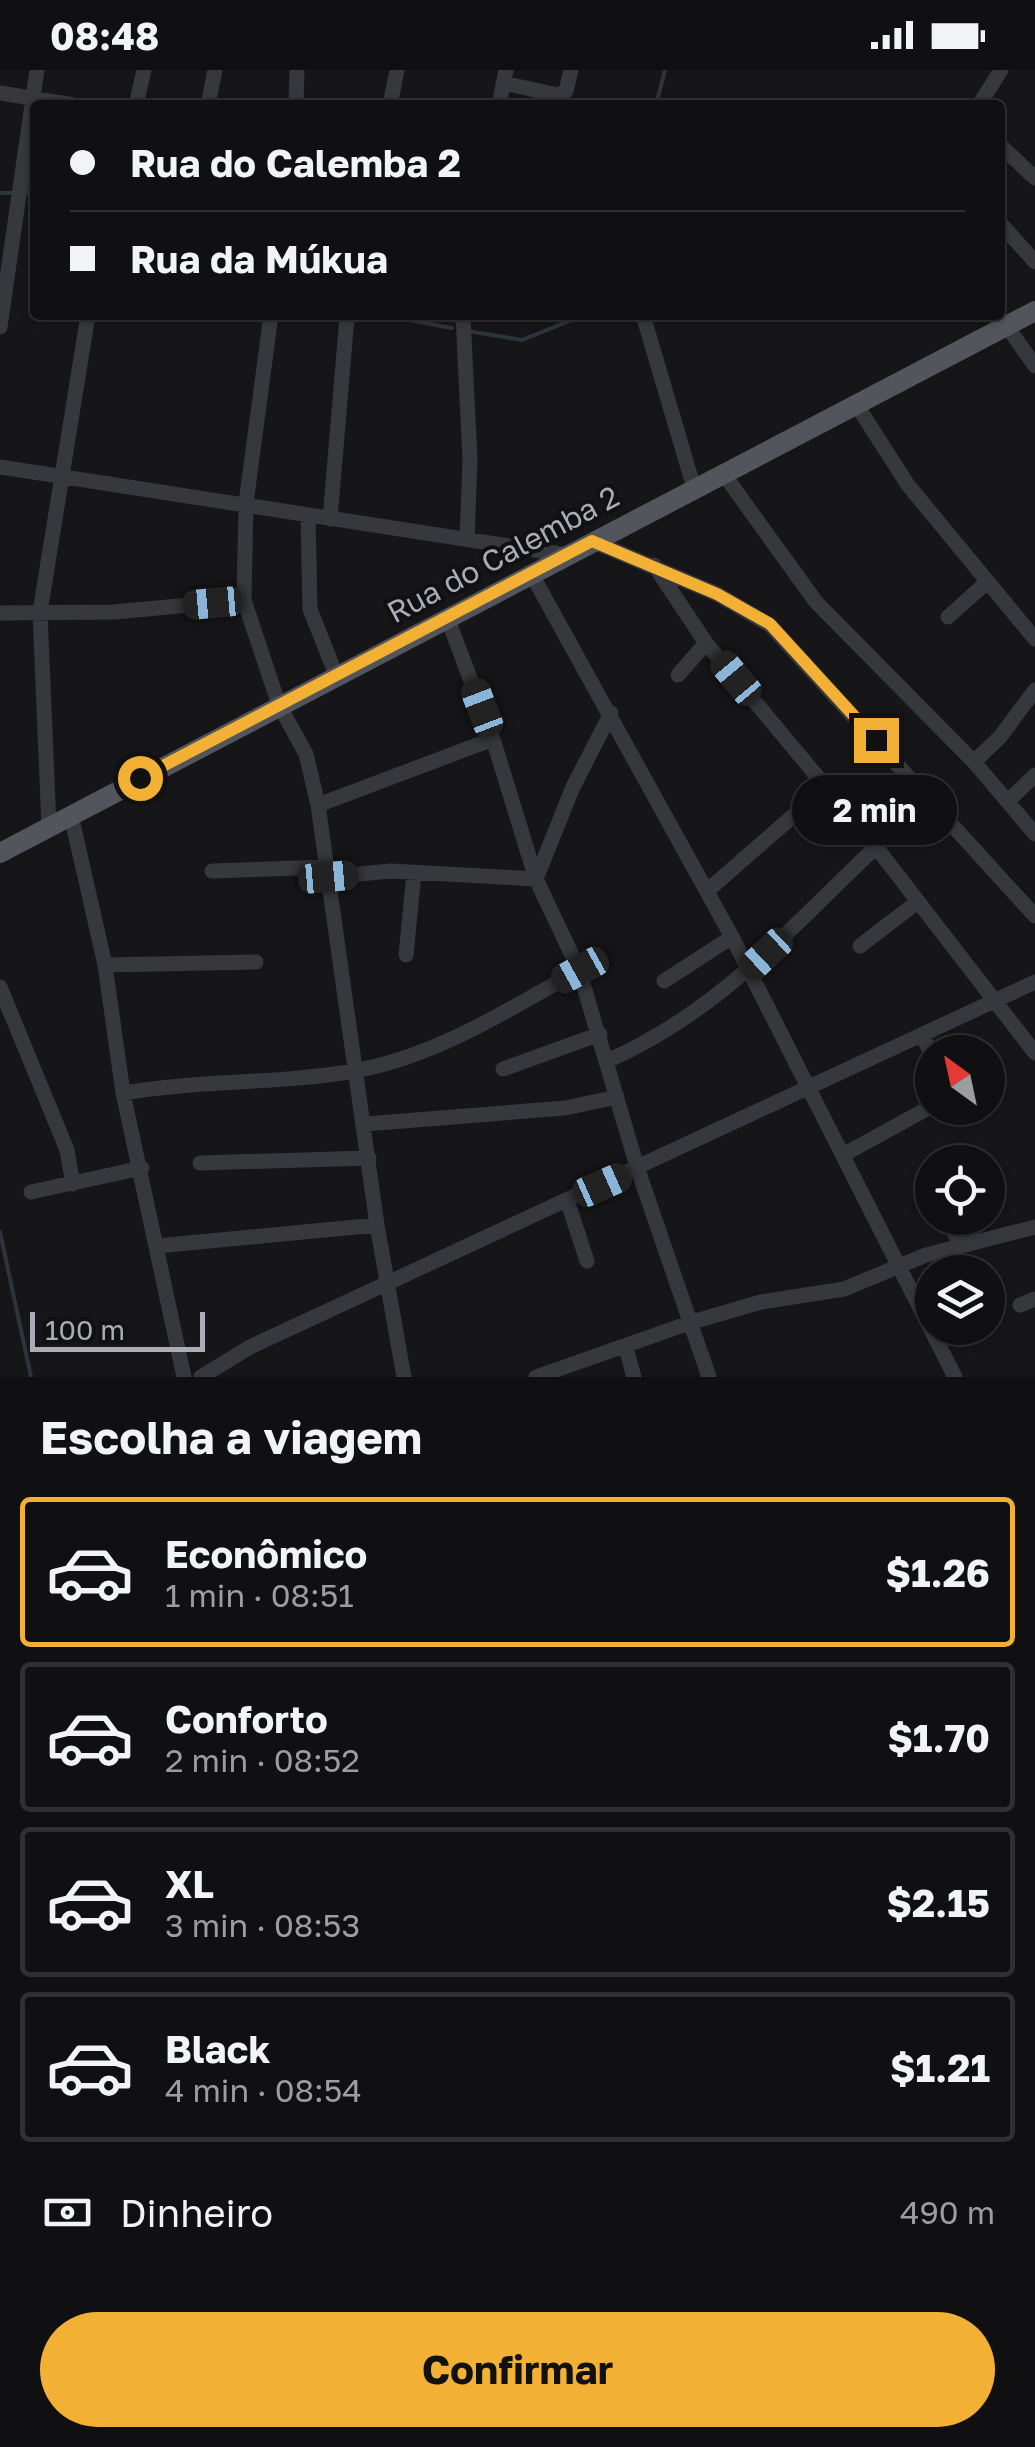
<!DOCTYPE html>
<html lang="pt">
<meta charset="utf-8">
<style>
body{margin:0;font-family:"Golos Text",sans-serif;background:#1e1e20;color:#f1f3f6;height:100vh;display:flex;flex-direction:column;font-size:38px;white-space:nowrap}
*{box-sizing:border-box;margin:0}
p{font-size:32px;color:#9c9d9f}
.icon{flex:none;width:55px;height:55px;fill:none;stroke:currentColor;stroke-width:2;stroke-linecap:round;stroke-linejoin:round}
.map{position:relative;height:1307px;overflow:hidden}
.details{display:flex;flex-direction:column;background:#101012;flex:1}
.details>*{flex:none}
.guide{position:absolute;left:30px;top:30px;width:975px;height:220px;border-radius:10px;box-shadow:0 2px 8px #0004,0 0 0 2px #303032;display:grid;align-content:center;height:220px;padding:0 40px;background:#101012}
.needle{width:65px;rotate:327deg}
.tools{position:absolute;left:915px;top:965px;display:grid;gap:20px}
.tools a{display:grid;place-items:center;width:90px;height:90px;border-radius:50%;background:#101012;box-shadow:0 2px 8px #0004,0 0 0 2px #303032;font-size:50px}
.scale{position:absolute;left:30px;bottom:25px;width:175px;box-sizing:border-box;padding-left:10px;border:5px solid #a8adb8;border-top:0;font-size:28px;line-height:35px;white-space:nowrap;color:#a8adb8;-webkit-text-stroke:8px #111113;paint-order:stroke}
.end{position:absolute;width:45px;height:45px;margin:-22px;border:12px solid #f2b134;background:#111;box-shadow:0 0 0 5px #111}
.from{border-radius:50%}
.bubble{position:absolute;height:70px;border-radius:35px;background:#101012;box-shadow:0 2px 8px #0004,0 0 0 2px #303032;font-size:32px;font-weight:700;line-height:70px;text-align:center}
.car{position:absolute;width:30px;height:60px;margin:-30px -15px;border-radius:12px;box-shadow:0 0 8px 2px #0007;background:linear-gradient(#222 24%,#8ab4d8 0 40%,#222 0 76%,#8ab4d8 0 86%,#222 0)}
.guide b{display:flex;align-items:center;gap:35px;height:95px;font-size:38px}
.guide b+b{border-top:2px solid #303032}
.guide i{width:25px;height:25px;background:#f1f3f6}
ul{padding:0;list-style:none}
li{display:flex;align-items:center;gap:30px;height:150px;margin:0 20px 15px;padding:0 20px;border:5px solid #303032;border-radius:10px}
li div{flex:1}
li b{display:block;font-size:38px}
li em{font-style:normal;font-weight:700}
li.active{border-color:#f2b134}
li>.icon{width:90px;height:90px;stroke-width:1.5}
h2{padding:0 40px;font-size:45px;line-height:120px}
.pay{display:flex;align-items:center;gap:25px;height:110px;padding:0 40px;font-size:38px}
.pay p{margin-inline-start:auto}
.action{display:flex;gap:20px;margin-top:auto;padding:20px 40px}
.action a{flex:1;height:115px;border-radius:60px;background:#f2b134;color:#111;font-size:40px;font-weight:700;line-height:115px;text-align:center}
.status{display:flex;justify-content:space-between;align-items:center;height:70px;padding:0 50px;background:#101012;direction:ltr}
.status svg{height:28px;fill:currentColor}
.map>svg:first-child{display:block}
</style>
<div class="status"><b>08:48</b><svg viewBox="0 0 49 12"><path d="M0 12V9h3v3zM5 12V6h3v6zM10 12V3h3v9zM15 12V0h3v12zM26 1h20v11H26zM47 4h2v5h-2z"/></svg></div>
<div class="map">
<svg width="1035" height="1307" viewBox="0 0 1035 1307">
<rect width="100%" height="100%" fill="#161618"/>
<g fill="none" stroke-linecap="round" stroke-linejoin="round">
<path stroke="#2c353c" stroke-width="4" d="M656 35 665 0
M0 123H15
M25 123 35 122
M382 245 452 258
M468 261 522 270 584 245
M0 1162 31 1307"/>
<path stroke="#37383d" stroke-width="15" d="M503 13 558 25 566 21 571 0
M0 23 74 35
M136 35 144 0
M208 35 215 0
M296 35 297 0
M390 35 397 0
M499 35 506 0
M979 35 1001 0
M1000 75 1035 108
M1000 153 1035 192
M271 245 246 433 244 530 279 635 306 684 318 735 377 1155 404 1307
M463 245 470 390 467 469
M643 245 694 418
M1006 255 1035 296
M0 257 37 0
M856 334 908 415 1035 569
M0 397 567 485
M723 403 816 532 974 692 1035 764
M308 446 310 539 336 605
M330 449 347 247
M592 471 717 524 770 555 1035 846
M654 495 706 573 876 777 1035 983
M531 503 732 867 955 1307
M0 543 114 542 244 530
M447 547 493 669 536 809 579 900 638 1100 709 1307
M948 547 986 513
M678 605 706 573
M974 692 1000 667 1035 620
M1008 731 1035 705
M318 735 493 669
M71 745 105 895 123 1023 184 1307
M49 757 40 542 88 245
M212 801 326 797
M328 807 391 801 536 809 573 717 611 643
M707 821 825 718
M860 876 916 833
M406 885 414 803
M105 895 256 892
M664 911 732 867
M0 917 67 1080 73 1114
M922 966 932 984
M607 991C719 942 789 859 876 777
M503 999 600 964
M123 1023C200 1010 278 1014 354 1001 435 987 510 939 579 900
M365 1054 565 1038 617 1027
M843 1085 932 1036
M200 1093 369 1088
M923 1106 932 1123
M31 1122 142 1098
M567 1130 587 1191
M946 1148 961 1175
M157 1176 377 1155
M1020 1235 1035 1229
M626 1278 634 1307
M201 1307 250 1277 1035 912
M536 1307 692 1252 761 1232 844 1219 926 1185 1035 1157"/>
<path stroke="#53555c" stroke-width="20" d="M0 783 1035 241"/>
</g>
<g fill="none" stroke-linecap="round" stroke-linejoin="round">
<path stroke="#f2b134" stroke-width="12" d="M140 708 592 471 717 524 770 554 876 670"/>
</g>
<g text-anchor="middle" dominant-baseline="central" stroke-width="8" stroke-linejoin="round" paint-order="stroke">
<g font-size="30" fill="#a8adb8" stroke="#111113">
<text transform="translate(503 484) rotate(-28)">Rua do Calemba 2</text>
</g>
</g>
</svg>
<div class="tools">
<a><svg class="needle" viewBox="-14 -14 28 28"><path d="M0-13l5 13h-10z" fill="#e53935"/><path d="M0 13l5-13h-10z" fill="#9c9d9f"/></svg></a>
<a><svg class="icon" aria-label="locate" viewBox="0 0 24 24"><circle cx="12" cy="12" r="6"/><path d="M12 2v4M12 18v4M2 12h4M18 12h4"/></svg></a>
<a><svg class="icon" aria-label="layers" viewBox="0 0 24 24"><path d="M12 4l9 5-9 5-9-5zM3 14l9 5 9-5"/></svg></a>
</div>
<div class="scale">100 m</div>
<i class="end from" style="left:140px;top:708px"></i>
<i class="end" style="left:876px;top:670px"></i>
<div class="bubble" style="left:792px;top:705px;width:165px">2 min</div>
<i class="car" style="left:213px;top:533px;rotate:265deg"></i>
<i class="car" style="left:736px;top:608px;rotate:320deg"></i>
<i class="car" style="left:482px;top:638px;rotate:339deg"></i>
<i class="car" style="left:328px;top:807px;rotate:85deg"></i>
<i class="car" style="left:766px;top:884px;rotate:227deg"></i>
<i class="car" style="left:580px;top:900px;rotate:241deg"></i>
<i class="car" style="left:602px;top:1115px;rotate:66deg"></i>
<div class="guide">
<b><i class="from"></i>Rua do Calemba 2</b>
<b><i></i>Rua da Múkua</b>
</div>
</div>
<section class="details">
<h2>Escolha a viagem</h2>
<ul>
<li class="active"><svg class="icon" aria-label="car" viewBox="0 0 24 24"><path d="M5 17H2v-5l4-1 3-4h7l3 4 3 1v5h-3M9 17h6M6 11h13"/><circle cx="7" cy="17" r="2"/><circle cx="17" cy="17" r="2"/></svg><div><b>Econômico</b><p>1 min · 08:51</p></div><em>$1.26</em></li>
<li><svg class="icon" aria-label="car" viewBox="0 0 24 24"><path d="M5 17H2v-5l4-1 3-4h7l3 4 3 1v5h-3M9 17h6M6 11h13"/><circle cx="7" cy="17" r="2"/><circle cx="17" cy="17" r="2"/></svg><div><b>Conforto</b><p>2 min · 08:52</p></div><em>$1.70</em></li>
<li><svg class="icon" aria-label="car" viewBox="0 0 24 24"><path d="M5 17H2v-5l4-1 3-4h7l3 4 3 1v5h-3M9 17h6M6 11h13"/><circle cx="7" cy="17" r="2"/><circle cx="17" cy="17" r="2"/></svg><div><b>XL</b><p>3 min · 08:53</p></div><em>$2.15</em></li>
<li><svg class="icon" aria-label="car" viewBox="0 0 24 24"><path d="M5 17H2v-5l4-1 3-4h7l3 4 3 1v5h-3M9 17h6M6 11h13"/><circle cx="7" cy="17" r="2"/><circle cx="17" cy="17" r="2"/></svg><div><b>Black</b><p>4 min · 08:54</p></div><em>$1.21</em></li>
</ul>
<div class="pay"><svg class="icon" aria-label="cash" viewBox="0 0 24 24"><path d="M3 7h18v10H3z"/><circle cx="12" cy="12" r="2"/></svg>Dinheiro<p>490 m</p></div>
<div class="action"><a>Confirmar</a></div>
</section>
